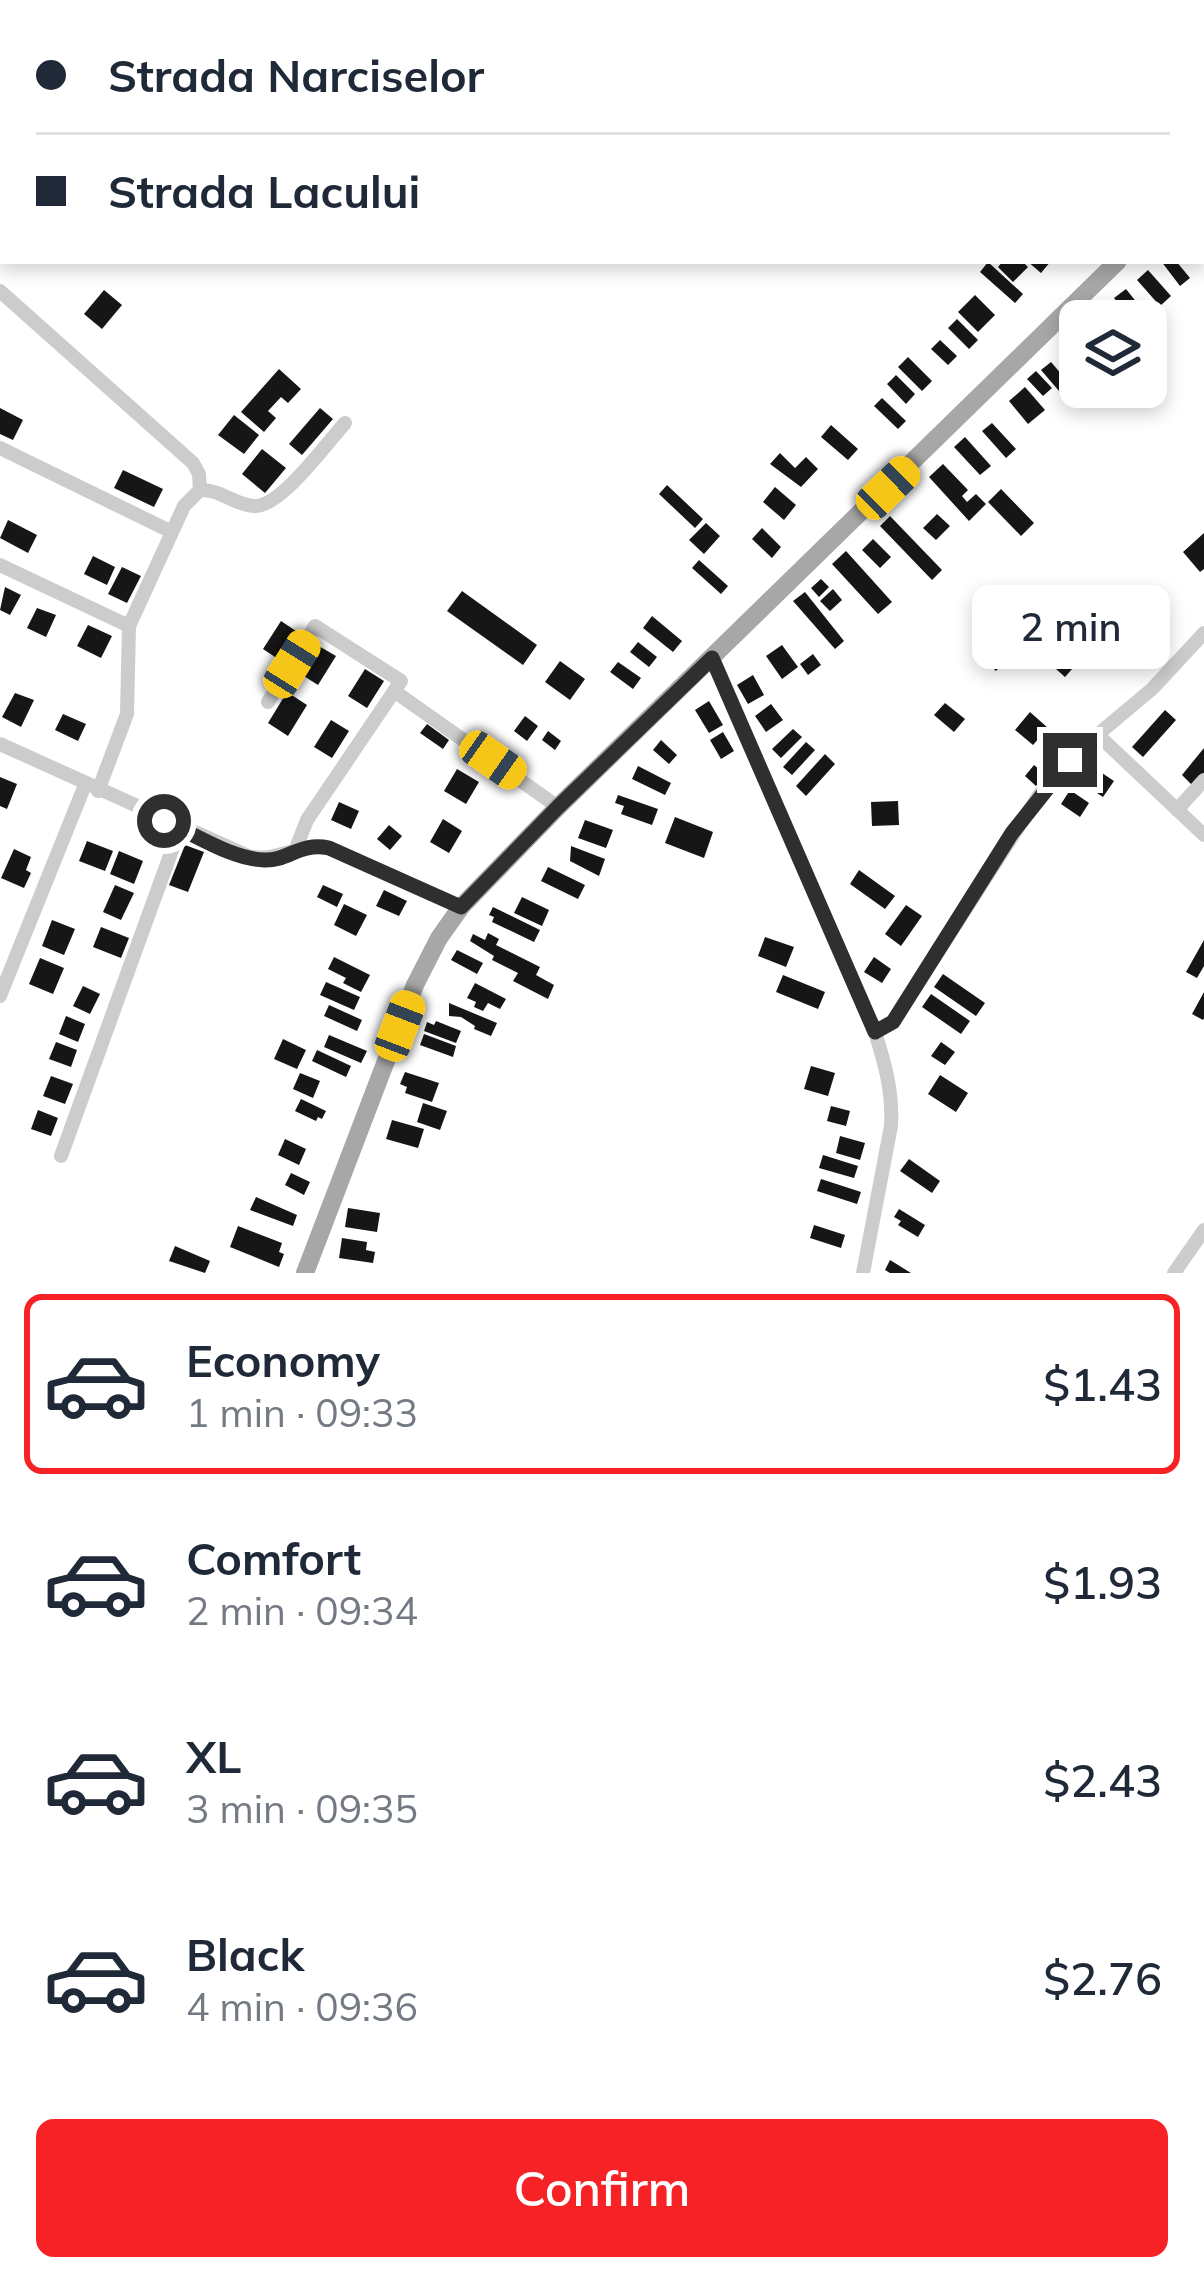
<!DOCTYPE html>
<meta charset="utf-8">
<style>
body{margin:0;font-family:Mulish,sans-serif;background:#f2f2f3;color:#1f2937;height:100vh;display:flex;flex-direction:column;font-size:45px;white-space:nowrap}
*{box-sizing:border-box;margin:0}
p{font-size:39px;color:#747a83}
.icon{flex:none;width:66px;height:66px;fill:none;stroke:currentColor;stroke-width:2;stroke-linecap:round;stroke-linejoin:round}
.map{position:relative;height:1273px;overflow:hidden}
.details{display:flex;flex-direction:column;background:#fff;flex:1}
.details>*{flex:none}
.banner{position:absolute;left:0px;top:0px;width:1206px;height:264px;box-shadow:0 6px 18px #0003;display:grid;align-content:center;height:264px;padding:0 36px;background:#fff}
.controls{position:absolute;left:1059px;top:300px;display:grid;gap:24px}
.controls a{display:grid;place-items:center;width:108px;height:108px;border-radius:18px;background:#fff;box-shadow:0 6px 18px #0003;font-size:60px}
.end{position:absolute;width:54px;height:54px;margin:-27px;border:15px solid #2f2f2f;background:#fff;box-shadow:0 0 0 6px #fff}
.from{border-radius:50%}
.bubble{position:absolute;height:84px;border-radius:18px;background:#fff;box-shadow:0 6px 18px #0003;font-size:39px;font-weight:600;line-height:84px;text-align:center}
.car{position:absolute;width:36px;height:72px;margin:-36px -18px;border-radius:15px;box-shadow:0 0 9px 3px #0007;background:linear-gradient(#f5c518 24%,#345 0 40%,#f5c518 0 76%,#345 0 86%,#f5c518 0)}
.banner b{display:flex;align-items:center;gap:42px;height:114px;font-size:45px}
.banner b+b{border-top:3px solid #e0e1e3}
.banner i{width:30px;height:30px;background:#1f2937}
ul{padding:21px 0 0;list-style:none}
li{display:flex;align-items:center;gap:36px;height:180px;margin:0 24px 18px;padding:0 12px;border:6px solid transparent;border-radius:18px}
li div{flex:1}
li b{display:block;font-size:45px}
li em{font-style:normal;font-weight:600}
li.active{border-color:#f62225}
li>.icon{width:108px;height:108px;stroke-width:1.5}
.button{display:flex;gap:24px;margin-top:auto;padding:24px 36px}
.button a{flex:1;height:138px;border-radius:18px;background:#f62225;color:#fff;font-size:48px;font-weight:600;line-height:138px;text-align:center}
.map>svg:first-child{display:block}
</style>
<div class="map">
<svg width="1204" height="1273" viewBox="0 0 1204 1273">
<rect width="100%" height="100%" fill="#fff"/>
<path fill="#161616" d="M1003 261H1022L1028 267 1013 282 998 267Z
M1027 261H1051L1041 273Z
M1161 261H1176L1190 278 1180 286Z
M988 262 1023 294 1015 303 980 272Z
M1148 270 1171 296 1160 306 1137 280Z
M1126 289 1146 314 1137 321H1132L1114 298Z
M104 290 122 305 102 329 84 314Z
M975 295 995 315 978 332 958 312Z
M1106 303 1122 321H1104L1096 311Z
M957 319 978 340 969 349 948 328Z
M1068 339 1080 353V372L1059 347Z
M940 340 957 356 948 365 931 349Z
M908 357 932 381 922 391 898 367Z
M1051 362 1081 397 1071 405 1041 370Z
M279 369 301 389 288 403 281 397 268 411 276 418 264 432 241 412Z
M1036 371 1052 388 1043 396 1027 379Z
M896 375 915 394 906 404 887 384Z
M1025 387 1045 410 1028 424 1009 401Z
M882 398 906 421 898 429 874 406Z
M0 408 23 420 13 440 0 434Z
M320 408 333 419 302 455 289 444Z
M234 415 259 435 244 454 218 435Z
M992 423 1016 449 1006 458 982 431Z
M831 425 858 449 848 460 821 437Z
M965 437 991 466 980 475 954 447Z
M262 449 286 468 265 493 242 474Z
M780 453 795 468 806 457 818 469 801 487 770 464Z
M943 464 968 490 962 496 967 502 976 494 986 504 969 521 929 477Z
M123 470 163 489 154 507 114 488Z
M667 485 703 519 695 528 659 494Z
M775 487 796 505 784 520 763 502Z
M1001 489 1034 523 1021 536 988 502Z
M937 514 950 526 936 540 923 528Z
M890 516 942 570 932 580 880 526Z
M8 520 37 535 28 553 0 538Z
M706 523 720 536 704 554 689 540Z
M762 528 781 547 772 558 752 539Z
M1204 533V569L1200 572 1183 552Z
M873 539 891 557 880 568 862 550Z
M846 551 892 602 878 614 832 564Z
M93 556 115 567 107 585 84 574Z
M699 560 728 586 721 594 692 568Z
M122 567 141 576 127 603 108 594Z
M821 579 829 587 819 597 811 588Z
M5 587 21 595 10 615 0 610Z
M833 589 842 600 830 611 820 601Z
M462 591 537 645 523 665 447 611Z
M805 592 844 641 835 649 793 601Z
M37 608 56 615 46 637 27 628Z
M652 616 682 641 673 652 643 628Z
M281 621 299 633 281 661 263 649Z
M88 625 112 636 101 658 77 646Z
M638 642 657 657 649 667 630 652Z
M1064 643 1081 659 1065 677 1048 662Z
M997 644 1010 656 996 671 983 659Z
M317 645 336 656 318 685 299 673Z
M782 645 798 667 782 679 766 656Z
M813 654 821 665 808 675 800 664Z
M560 661 585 679 570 700 545 682Z
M618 662 641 678 633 689 610 672Z
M365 669 384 681 367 708 348 696Z
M753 675 764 695 748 704 737 685Z
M287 692 307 705 288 736 268 723Z
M15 693 34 700 21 727 2 717Z
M709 701 723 725 709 733 695 710Z
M945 703 965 719 954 732 934 715Z
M771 704 783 720 766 732 755 716Z
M1165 710 1176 720 1143 757 1132 747Z
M1030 712 1048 728 1033 745 1015 730Z
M63 714 86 724 78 741 55 730Z
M525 716 538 726 527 741 514 731Z
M331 720 349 731 332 758 314 747Z
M427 724 449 740 443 749 420 733Z
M793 729 802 737 781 758 772 749Z
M548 731 561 741 555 750 542 740Z
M723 732 734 751 721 759 710 740Z
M661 740 677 755 669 764 653 750Z
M806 742 815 750 792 775 783 767Z
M1204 748V776L1194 787 1182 775Z
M825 754 835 764 806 796 796 786Z
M1034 765 1046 775 1036 786 1025 776Z
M638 766 671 783 665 795 632 779Z
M1093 767 1114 781 1103 797 1082 783Z
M457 769 479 782 466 804 444 791Z
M0 777 17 784 7 809 0 806Z
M1070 790 1089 803 1080 817 1061 804Z
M618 795 658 809 652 825 621 814 624 806 615 803Z
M898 801 899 825 872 826 871 802Z
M339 802 359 811 351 829 331 820Z
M675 817 713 832 704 858 665 843Z
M443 819 462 831 449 853 430 842Z
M585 820 613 830 606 848 578 838Z
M389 825 402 836 390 850 377 839Z
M87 841 113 851 105 871 79 861Z
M185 845 204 852 188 892 169 885Z
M571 846 605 859 599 876 570 861Z
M14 849 31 857 26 870 31 873 24 888 1 878Z
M119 851 143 861 134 884 110 874Z
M548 867 585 885 578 899 541 881Z
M859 870 895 896 885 909 850 884Z
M115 885 134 893 121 920 103 912Z
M323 885 343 894 337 907 317 897Z
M384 890 407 901 399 916 376 906Z
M522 897 549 910 542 926 514 913Z
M344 904 367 915 356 936 334 925Z
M906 905 922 916 901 946 885 934Z
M493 907 540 930 534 942 492 922 494 917 489 915Z
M52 920 75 929 64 955 42 946Z
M101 927 129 938 121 958 93 947Z
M488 933 499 939 496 945 540 967 536 975 554 985 548 999 513 981 518 973 492 960 494 956 470 941 473 934 485 940Z
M765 937 794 947 786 967 758 956Z
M1204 940V966L1197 978 1186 972Z
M457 950 483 963 477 974 451 960Z
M334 957 370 975 361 992 343 983 346 978 328 969Z
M874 957 891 969 882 983 864 972Z
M40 958 64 968 53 994 29 984Z
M943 974 985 1003 976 1016 934 987Z
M783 975 825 992 818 1009 776 992Z
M326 982 360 997 354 1010 320 995Z
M475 983 506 999 500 1009 488 1003 483 1011 474 1007 476 1002 467 998Z
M83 986 100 994 90 1014 73 1006Z
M1204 992V1018L1203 1020 1192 1014Z
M931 994 970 1021 961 1034 922 1007Z
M449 1003 497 1023 491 1036 474 1029 475 1026 461 1017 449 1016Z
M329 1005 362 1020 357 1031 324 1016Z
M66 1016 85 1024 78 1042 59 1034Z
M436 1021 461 1031 456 1043 424 1031 427 1022 434 1025Z
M424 1034 456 1046 453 1057 420 1045Z
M329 1035 367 1051 361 1063 324 1047Z
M283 1039 306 1050 297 1069 274 1059Z
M56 1042 77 1050 71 1067 49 1059Z
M941 1042 955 1052 945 1065 931 1056Z
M317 1050 351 1066 346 1077 312 1061Z
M811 1066 835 1073 828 1096 804 1089Z
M405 1072 439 1083 432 1102 405 1093 407 1087 400 1084Z
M300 1073 320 1081 313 1098 293 1089Z
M940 1075 968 1093 956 1112 928 1094Z
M51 1076 73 1084 65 1104 43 1096Z
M301 1099 326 1111 322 1119 318 1117 316 1121 295 1111Z
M423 1103 447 1111 440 1130 417 1122Z
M831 1106 850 1111 846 1126 827 1121Z
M38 1110 58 1118 51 1136 31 1129Z
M392 1120 424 1129 418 1148 386 1139Z
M840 1136 865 1143 860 1160 836 1153Z
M285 1139 306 1149 299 1165 278 1155Z
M823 1155 858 1166 854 1178 819 1168Z
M909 1159 940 1181 932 1193 900 1171Z
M291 1173 310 1182 304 1195 285 1185Z
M821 1179 861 1192 857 1204 817 1191Z
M256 1197 297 1215 293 1226 250 1210Z
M348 1208 380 1213 377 1232 345 1227Z
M899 1209 925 1225 918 1237 898 1225 901 1221 894 1217Z
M814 1225 845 1235 841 1248 810 1238Z
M238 1226 282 1243 279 1252 284 1254 279 1267 230 1247Z
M342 1238 367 1242 366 1250 375 1252 373 1263 339 1258Z
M175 1246 210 1261 205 1273 169 1261Z
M890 1260 911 1273H890L885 1270Z"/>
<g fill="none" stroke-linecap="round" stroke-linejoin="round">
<path stroke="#ccc" stroke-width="14" d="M169 3 182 0
M0 42 3 41
M0 291 193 463 199 474 200 490
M0 448 172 532
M200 490C220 489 234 505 254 506 280 508 327 443 345 423
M0 565 129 626
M713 658 875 1032C885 1064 893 1092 891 1126L863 1273
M394 691 558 807
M268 702 315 626 401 681 307 820 296 848
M1098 735 1204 835
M0 744 248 856C278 863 298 842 329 848L461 907
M98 791 127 714 129 626 184 506 200 490
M1177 810 1204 780
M0 996 85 785
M875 1032 893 1022 1039 795 1084 746 1152 689 1204 633
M61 1156 180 828
M1174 1273 1204 1230"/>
<path stroke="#a7a7a7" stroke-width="18" d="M1203 178 1204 177
M305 1273 415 985 439 938 461 907 558 807 1118 261"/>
</g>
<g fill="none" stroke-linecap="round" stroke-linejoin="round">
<path stroke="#2f2f2f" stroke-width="15" d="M164 821C195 834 231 859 264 860 289 861 299 842 329 848L461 907 558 807 712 658 875 1032 893 1022 1012 833 1070 760"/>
</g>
</svg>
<div class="controls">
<a><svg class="icon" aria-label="layers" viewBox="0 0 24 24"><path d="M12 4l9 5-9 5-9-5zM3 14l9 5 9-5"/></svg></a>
</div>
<i class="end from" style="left:164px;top:821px"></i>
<i class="end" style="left:1070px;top:760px"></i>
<div class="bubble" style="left:972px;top:585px;width:198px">2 min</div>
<i class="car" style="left:888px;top:488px;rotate:46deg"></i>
<i class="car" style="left:292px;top:664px;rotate:32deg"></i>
<i class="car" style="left:493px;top:760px;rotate:125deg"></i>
<i class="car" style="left:400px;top:1026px;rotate:21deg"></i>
<div class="banner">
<b><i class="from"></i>Strada Narciselor</b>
<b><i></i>Strada Lacului</b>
</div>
</div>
<section class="details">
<ul>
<li class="active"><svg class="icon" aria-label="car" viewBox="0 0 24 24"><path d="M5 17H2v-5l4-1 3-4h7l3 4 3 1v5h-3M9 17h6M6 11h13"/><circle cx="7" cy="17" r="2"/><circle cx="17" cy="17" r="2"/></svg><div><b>Economy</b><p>1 min · 09:33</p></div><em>$1.43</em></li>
<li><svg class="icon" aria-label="car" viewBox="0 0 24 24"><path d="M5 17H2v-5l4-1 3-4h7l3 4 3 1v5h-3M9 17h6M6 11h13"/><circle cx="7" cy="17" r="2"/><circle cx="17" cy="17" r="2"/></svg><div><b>Comfort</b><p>2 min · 09:34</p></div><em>$1.93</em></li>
<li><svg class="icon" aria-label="car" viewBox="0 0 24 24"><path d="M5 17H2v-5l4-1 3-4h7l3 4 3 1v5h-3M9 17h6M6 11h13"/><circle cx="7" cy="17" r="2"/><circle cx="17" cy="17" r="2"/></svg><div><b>XL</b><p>3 min · 09:35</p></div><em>$2.43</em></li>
<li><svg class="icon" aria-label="car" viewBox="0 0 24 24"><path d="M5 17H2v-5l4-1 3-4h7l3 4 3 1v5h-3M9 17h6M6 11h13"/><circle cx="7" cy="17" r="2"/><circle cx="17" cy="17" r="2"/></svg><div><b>Black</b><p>4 min · 09:36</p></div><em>$2.76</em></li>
</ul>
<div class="button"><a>Confirm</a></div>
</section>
